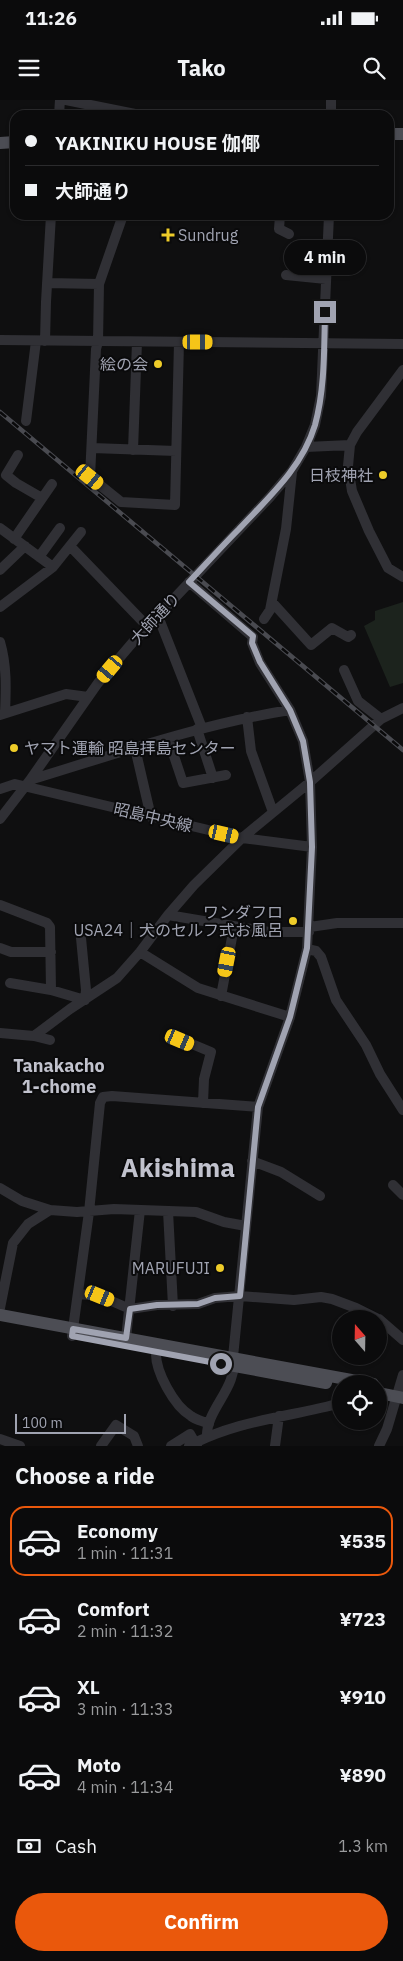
<!DOCTYPE html>
<meta charset="utf-8">
<style>
body{margin:0;font-family:"IBM Plex Sans","Noto Sans JP",sans-serif;background:#141415;color:#f1f3f6;height:100vh;display:flex;flex-direction:column;font-size:19px;white-space:nowrap}
*{box-sizing:border-box;margin:0}
p{font-size:16px;color:#9a9b9d}
.icon{flex:none;width:28px;height:28px;fill:none;stroke:currentColor;stroke-width:2;stroke-linecap:round;stroke-linejoin:round}
.map{position:relative;height:1346px;overflow:hidden}
.panel{display:flex;flex-direction:column;background:#0b0b0c;flex:1}
.panel>*{flex:none}
.top-card{position:absolute;left:10px;top:10px;width:384px;height:110px;border-radius:15px;box-shadow:0 1px 4px #0004,0 0 0 1px #2b2b2d;display:grid;align-content:center;height:110px;padding:0 15px;background:#0b0b0c}
.needle{width:32px;rotate:340deg}
.buttons{position:absolute;left:332px;top:1210px;display:grid;gap:10px}
.buttons a{display:grid;place-items:center;width:55px;height:55px;border-radius:50%;background:#0b0b0c;box-shadow:0 1px 4px #0004,0 0 0 1px #2b2b2d;font-size:25px}
.scale{position:absolute;left:15px;bottom:12px;width:111px;box-sizing:border-box;padding-left:5px;border:2px solid #a0a3b1;border-top:0;font-size:14px;line-height:18px;white-space:nowrap;color:#a0a3b1;-webkit-text-stroke:4px #0a0a0b;paint-order:stroke}
.end{position:absolute;width:22px;height:22px;margin:-11px;border:6px solid #a0a3b1;background:#111;box-shadow:0 0 0 2px #111}
.from{border-radius:50%}
.bubble{position:absolute;height:35px;border-radius:18px;background:#0b0b0c;box-shadow:0 1px 4px #0004,0 0 0 1px #2b2b2d;font-size:16px;font-weight:700;line-height:35px;text-align:center}
.car{position:absolute;width:15px;height:30px;margin:-15px -8px;border-radius:6px;box-shadow:0 0 4px 1px #0007;background:linear-gradient(#f5c518 24%,#345 0 40%,#f5c518 0 76%,#345 0 86%,#f5c518 0)}
.top-card b{display:flex;align-items:center;gap:18px;height:48px;font-size:19px}
.top-card b+b{border-top:1px solid #2b2b2d}
.top-card i{width:12px;height:12px;background:#f1f3f6}
ul{padding:0;list-style:none}
li{display:flex;align-items:center;gap:15px;height:70px;margin:0 10px 8px;padding:0 5px;border:2px solid transparent;border-radius:15px}
li div{flex:1}
li b{display:block;font-size:19px}
li em{font-style:normal;font-weight:700}
li.active{border-color:#ea580c}
li>.icon{width:45px;height:45px;stroke-width:1.5}
h2{padding:0 15px;font-size:22px;line-height:60px}
.pay{display:flex;align-items:center;gap:12px;height:55px;padding:0 15px;font-size:19px}
.pay p{margin-inline-start:auto}
.action{display:flex;gap:10px;margin-top:auto;padding:10px 15px}
.action a{flex:1;height:58px;border-radius:30px;background:#ea580c;color:#fff;font-size:20px;font-weight:700;line-height:58px;text-align:center}
.status{display:flex;justify-content:space-between;align-items:center;height:35px;padding:0 25px;background:#0b0b0c;direction:ltr}
.status svg{height:14px;fill:currentColor}
header{display:flex;justify-content:space-between;align-items:center;height:65px;padding:0 15px;background:#0b0b0c;font-size:22px;font-weight:700}
.map>svg:first-child{display:block}
</style>
<div class="status"><b>11:26</b><svg viewBox="0 0 49 12"><path d="M0 12V9h3v3zM5 12V6h3v6zM10 12V3h3v9zM15 12V0h3v12zM26 1h20v11H26zM47 4h2v5h-2z"/></svg></div>
<header><svg class="icon" aria-label="menu" viewBox="0 0 24 24"><path d="M4 6h16M4 12h16M4 18h16"/></svg>Tako<svg class="icon" aria-label="search" viewBox="0 0 24 24"><circle cx="10" cy="10" r="6"/><path d="M15 15l6 6"/></svg></header>
<div class="map">
<svg width="403" height="1346" viewBox="0 0 403 1346">
<rect width="100%" height="100%" fill="#0f0f10"/>
<path fill="#1c231d" d="M403 502V583L390 587 364 526 375 520V511Z"/>
<g fill="none" stroke-linecap="round" stroke-linejoin="round">
<path stroke="#303035" stroke-width="10" d="M66 0 140 15
M331 0V15
M59 15 60 0
M123 115 99 184 98 242 96 249 90 377 121 402 175 405 179 242
M280 115 279 129 289 134
M286 175 326 179
M47 183 99 184
M0 240 403 244
M45 241 46 202 51 115
M403 270 357 332 350 345 348 366 352 391 369 431 388 468 403 477
M26 321 36 241
M306 347 350 345
M92 348 176 351
M133 350 137 242
M18 355 6 375 16 383 42 398
M0 428 53 467
M14 439 52 384
M70 446 148 527
M39 457 60 428
M0 470 25 446
M189 482 253 537 252 543 260 563 290 610 303 641 310 682 312 747 307 849 290 917 258 1007 233 1257C239 1287 206 1309 207 1336
M272 502 311 545 332 528 348 537 351 535
M0 507 53 467 81 432
M158 516 202 628
M264 519 270 510 286 429 292 372
M0 542C7 566 6 589 5 613
M344 570 358 601 381 619
M0 615 66 594 88 597
M247 617 251 651 273 712
M197 629 213 678
M168 638 183 683 226 675
M135 648 151 717
M30 680C116 654 201 624 290 610
M0 689 15 684 242 738 312 747
M0 719 30 680 98 583 133 542 270 397 292 371 306 347 315 325 321 296 329 115
M0 805 47 823 50 827 51 890 85 900
M168 815 269 832H309
M310 827 337 823H403
M81 838 86 890 85 900
M0 848 11 852H51
M307 849 316 851 321 857 336 900 366 945 380 974 403 1010
M140 852 198 888 290 917
M10 883 51 890
M221 896 234 827
M0 933 34 936 70 909 117 878 140 852 168 815 194 785 242 738 310 682 381 619 403 608
M34 936 50 940
M180 939 211 952 204 979 203 1003
M252 1061 281 1072 320 1096
M393 1085 403 1095
M0 1088 22 1101 50 1110 77 1112 114 1109 196 1112 224 1122 246 1126
M168 1111 173 1206
M78 1194 100 1196 130 1209 157 1205 198 1204 215 1198 240 1196 294 1200 321 1197 332 1199 356 1208 378 1219
M0 1208 13 1143 28 1124 50 1110
M379 1219 403 1240
M72 1236 89 1112 100 1003 103 997 112 996 258 1007
M126 1238 140 1110
M156 1252C155 1271 174 1306 191 1316 196 1320 203 1321 209 1324
M0 1339 20 1346
M101 1346 116 1325 134 1336 138 1346
M171 1346 190 1334 197 1346
M189 1346C237 1320 290 1317 341 1303
M275 1346 279 1316
M379 1346 387 1329 403 1275"/>
<path stroke="#4c4d54" stroke-width="12" d="M389 34H403
M0 43 15 42
M0 1215 373 1284
M213 1262 326 1283
M379 1293 403 1298"/>
<g stroke="#494a50" stroke-width="4.5">
<path id="rail" d="M0 312 403 650"/>
</g>
<use href="#rail" stroke="#0a0a0b" stroke-width="2.5" stroke-dasharray="8" stroke-linecap="butt"/>
</g>
<g fill="none" stroke-linecap="round" stroke-linejoin="round">
<path stroke="#a0a3b1" stroke-width="6" d="M221 1264 72 1236 73 1229 126 1238 130 1209 157 1205 198 1204 215 1198 240 1196 258 1007 290 917 307 848 312 747 310 682 303 641 290 610 260 562 252 543 253 536 189 482C206 464 222 446 239 429 268 398 302 368 315 325 325 289 324 249 325 212"/>
</g>
<g fill="#eecc29" stroke="#0a0a0b" stroke-width="2">
<path d="M165.5 127.5h5v5h5v5h-5v5h-5v-5h-5v-5h5z"/>
<circle cx="158" cy="264" r="5"/>
<circle cx="383" cy="375" r="5"/>
<circle cx="14" cy="648" r="5"/>
<circle cx="293" cy="821" r="5"/>
<circle cx="220" cy="1168" r="5"/>
</g>
<g text-anchor="middle" dominant-baseline="central" stroke-width="4" stroke-linejoin="round" paint-order="stroke">
<g font-size="16" fill="#a0a3b1" stroke="#0a0a0b" text-anchor="end">
<text x="178" y="135" text-anchor="start">Sundrug</text>
<text x="148" y="264">絵の会</text>
<text x="373" y="375">日枝神社</text>
<text x="24" y="648" text-anchor="start">ヤマト運輸 昭島拝島センター</text>
<text x="283" y="812">ワンダフロ<tspan x="283" dy="18">USA24｜犬のセルフ式お風呂</tspan></text>
<text x="210" y="1168">MARUFUJI</text>
</g>
<g font-size="16" fill="#a0a3b1" stroke="#0a0a0b">
<text transform="translate(155 518) rotate(-47)">大師通り</text>
<text transform="translate(153 717) rotate(13)">昭島中央線</text>
</g>
<g font-size="18" font-weight="bold" fill="#c1c2cd" stroke="#0a0a0b">
<text x="59" y="965">Tanakacho<tspan x="59" dy="21">1-chome</tspan></text>
</g>
<g font-size="26" font-weight="bold" fill="#c1c2cd" stroke="#0a0a0b">
<text x="178" y="1067">Akishima</text>
</g>
</g>
</svg>
<div class="buttons">
<a><svg class="needle" viewBox="-14 -14 28 28"><path d="M0-13l5 13h-10z" fill="#e53935"/><path d="M0 13l5-13h-10z" fill="#9a9b9d"/></svg></a>
<a><svg class="icon" aria-label="locate" viewBox="0 0 24 24"><circle cx="12" cy="12" r="6"/><path d="M12 2v4M12 18v4M2 12h4M18 12h4"/></svg></a>
</div>
<div class="scale">100 m</div>
<i class="end from" style="left:221px;top:1264px"></i>
<i class="end" style="left:325px;top:212px"></i>
<div class="bubble" style="left:284px;top:140px;width:82px">4 min</div>
<i class="car" style="left:198px;top:242px;rotate:90deg"></i>
<i class="car" style="left:90px;top:377px;rotate:129deg"></i>
<i class="car" style="left:110px;top:569px;rotate:220deg"></i>
<i class="car" style="left:224px;top:734px;rotate:103deg"></i>
<i class="car" style="left:227px;top:862px;rotate:191deg"></i>
<i class="car" style="left:180px;top:940px;rotate:113deg"></i>
<i class="car" style="left:100px;top:1196px;rotate:112deg"></i>
<div class="top-card">
<b><i class="from"></i>YAKINIKU HOUSE 伽倻</b>
<b><i></i>大師通り</b>
</div>
</div>
<section class="panel">
<h2>Choose a ride</h2>
<ul>
<li class="active"><svg class="icon" aria-label="car" viewBox="0 0 24 24"><path d="M5 17H2v-5l4-1 3-4h7l3 4 3 1v5h-3M9 17h6M6 11h13"/><circle cx="7" cy="17" r="2"/><circle cx="17" cy="17" r="2"/></svg><div><b>Economy</b><p>1 min · 11:31</p></div><em>¥535</em></li>
<li><svg class="icon" aria-label="car" viewBox="0 0 24 24"><path d="M5 17H2v-5l4-1 3-4h7l3 4 3 1v5h-3M9 17h6M6 11h13"/><circle cx="7" cy="17" r="2"/><circle cx="17" cy="17" r="2"/></svg><div><b>Comfort</b><p>2 min · 11:32</p></div><em>¥723</em></li>
<li><svg class="icon" aria-label="car" viewBox="0 0 24 24"><path d="M5 17H2v-5l4-1 3-4h7l3 4 3 1v5h-3M9 17h6M6 11h13"/><circle cx="7" cy="17" r="2"/><circle cx="17" cy="17" r="2"/></svg><div><b>XL</b><p>3 min · 11:33</p></div><em>¥910</em></li>
<li><svg class="icon" aria-label="car" viewBox="0 0 24 24"><path d="M5 17H2v-5l4-1 3-4h7l3 4 3 1v5h-3M9 17h6M6 11h13"/><circle cx="7" cy="17" r="2"/><circle cx="17" cy="17" r="2"/></svg><div><b>Moto</b><p>4 min · 11:34</p></div><em>¥890</em></li>
</ul>
<div class="pay"><svg class="icon" aria-label="cash" viewBox="0 0 24 24"><path d="M3 7h18v10H3z"/><circle cx="12" cy="12" r="2"/></svg>Cash<p>1.3 km</p></div>
<div class="action"><a>Confirm</a></div>
</section>
